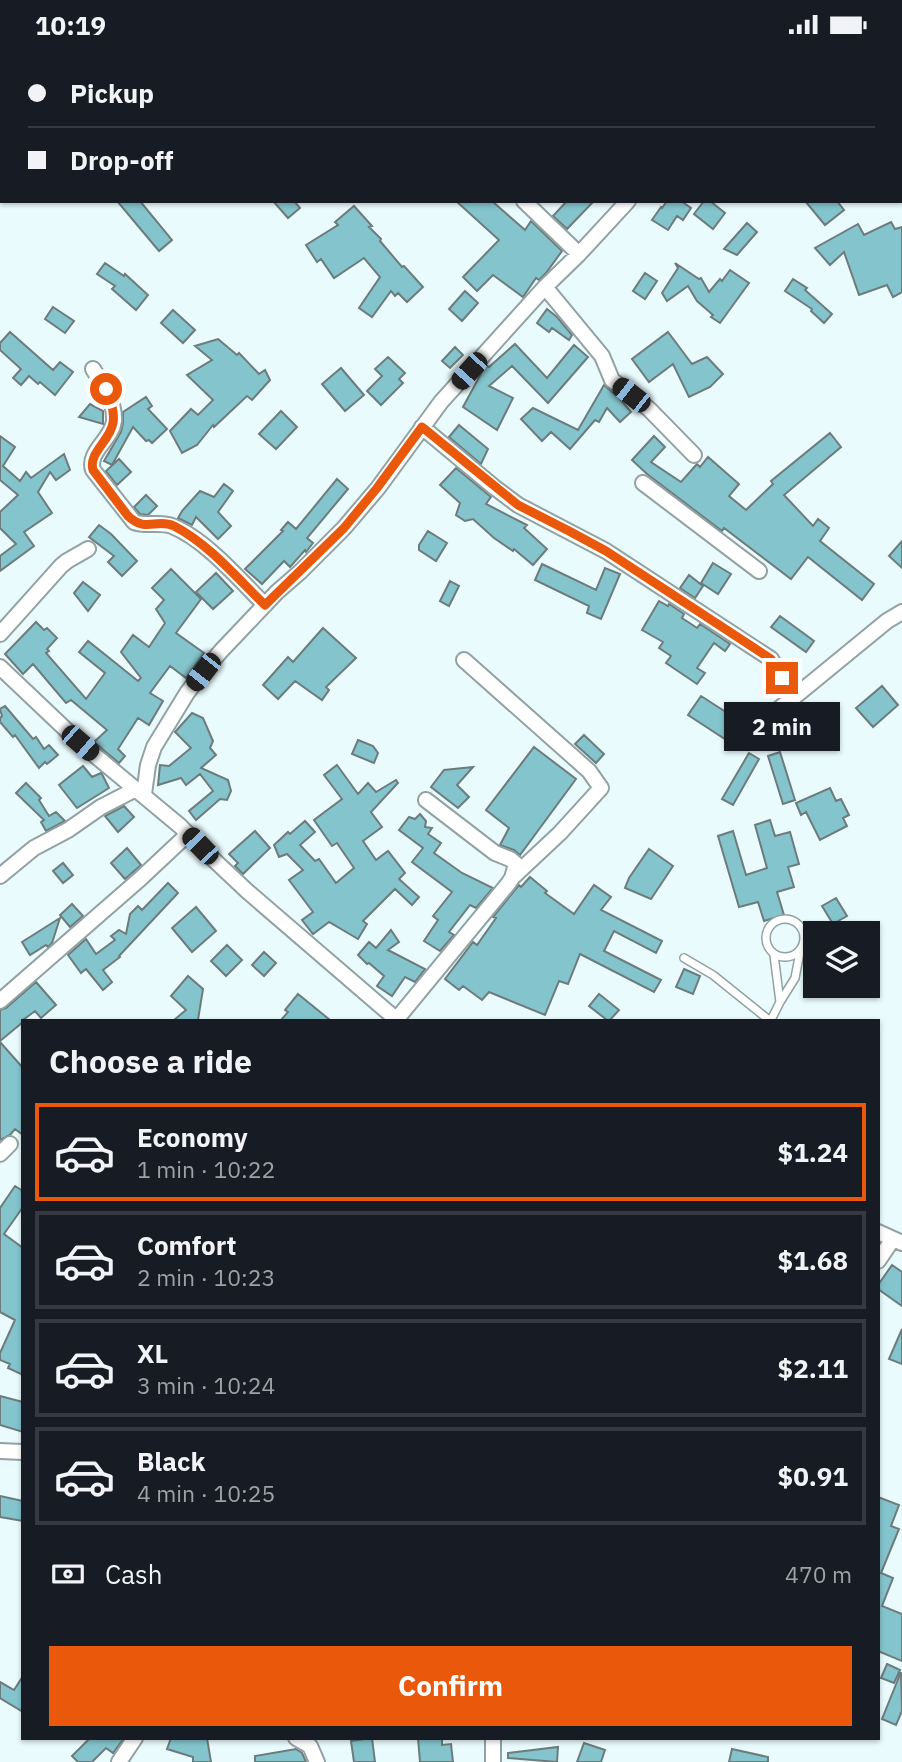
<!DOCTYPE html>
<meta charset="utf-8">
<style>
body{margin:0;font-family:"IBM Plex Sans",sans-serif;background:#242831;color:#f1f3f6;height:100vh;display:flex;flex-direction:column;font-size:26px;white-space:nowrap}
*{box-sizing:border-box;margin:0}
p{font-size:23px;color:#9ea1a6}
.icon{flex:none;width:38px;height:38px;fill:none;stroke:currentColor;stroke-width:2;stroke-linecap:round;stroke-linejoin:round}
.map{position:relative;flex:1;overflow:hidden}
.drawer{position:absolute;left:21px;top:970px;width:859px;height:721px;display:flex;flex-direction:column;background:#171b24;border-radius:0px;box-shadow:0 2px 5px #0004}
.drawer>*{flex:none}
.hud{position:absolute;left:0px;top:0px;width:903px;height:154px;box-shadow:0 2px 5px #0004;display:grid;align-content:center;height:154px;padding:0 28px;background:#171b24}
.controls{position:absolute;left:803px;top:872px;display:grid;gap:14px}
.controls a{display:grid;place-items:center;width:77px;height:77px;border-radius:0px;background:#171b24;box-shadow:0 2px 5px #0004;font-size:35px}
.end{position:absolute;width:32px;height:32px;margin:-16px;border:9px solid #ea580c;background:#fff;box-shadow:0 0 0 4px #fff}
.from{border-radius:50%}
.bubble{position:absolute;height:49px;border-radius:0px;background:#171b24;box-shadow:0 2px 5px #0004;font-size:23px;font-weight:700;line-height:49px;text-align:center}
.car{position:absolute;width:21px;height:42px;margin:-21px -10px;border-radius:9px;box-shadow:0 0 5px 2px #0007;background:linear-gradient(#222 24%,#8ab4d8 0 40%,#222 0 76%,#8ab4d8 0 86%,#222 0)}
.hud b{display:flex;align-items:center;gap:24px;height:66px;font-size:26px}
.hud b+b{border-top:2px solid #363941}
.hud i{width:18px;height:18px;background:#f1f3f6}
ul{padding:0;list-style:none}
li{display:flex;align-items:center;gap:21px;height:98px;margin:0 14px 10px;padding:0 14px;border:4px solid #363941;border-radius:0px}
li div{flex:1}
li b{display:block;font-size:26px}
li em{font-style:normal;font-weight:700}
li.on{border-color:#ea580c}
li>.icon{width:63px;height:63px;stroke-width:1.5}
h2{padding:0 28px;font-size:32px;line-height:84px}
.pay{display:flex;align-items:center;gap:18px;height:77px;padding:0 28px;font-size:26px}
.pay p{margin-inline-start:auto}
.primary-button{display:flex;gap:14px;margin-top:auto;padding:14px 28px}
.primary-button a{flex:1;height:80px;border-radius:0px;background:#ea580c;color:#fff;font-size:28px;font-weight:700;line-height:80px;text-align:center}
.status{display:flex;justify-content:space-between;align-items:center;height:49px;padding:0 35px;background:#171b24;direction:ltr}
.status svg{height:19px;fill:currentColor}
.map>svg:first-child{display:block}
</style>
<div class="status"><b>10:19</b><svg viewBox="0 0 49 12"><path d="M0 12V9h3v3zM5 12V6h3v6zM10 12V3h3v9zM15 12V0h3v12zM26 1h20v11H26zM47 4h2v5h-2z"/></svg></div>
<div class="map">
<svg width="902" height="1713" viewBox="0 0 902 1713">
<rect width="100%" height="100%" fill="#eafbfd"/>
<path fill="#84c5cd" stroke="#6d7b7d" stroke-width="2" d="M117 152H140L172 191 159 202Z
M273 152H294L300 159 288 169Z
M456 152H492L525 181 531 172 562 202 546 224 539 231 536 229 523 248 493 226 477 242 463 228 499 191Z
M567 152H594L567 180 553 167Z
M667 152H681L691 159 683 171 677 167 668 181 652 171 661 158 662 159Z
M704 152H710L725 164 713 180 694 165Z
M805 152H837L844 161 825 176Z
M354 157 372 177 369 178 381 190 380 192 402 218 404 217 423 238 407 253 398 244 395 247 391 242 372 268 359 259 380 228 364 209 334 229 321 210 317 213 306 196 338 176 335 173Z
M891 173 895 180 902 178V243L893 248 887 236 859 246 844 203 830 216 815 199 858 175 864 186Z
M747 174 757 183 737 206 724 200Z
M105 214 124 227 125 225 148 246 136 261 112 240 115 237 97 225Z
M675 214 699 230 701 229 709 243 720 230 722 232 730 221 749 234 720 274 711 268 713 266 697 252 688 237 667 252 662 244 678 219Z
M645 224 657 232 645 250 633 242Z
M793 230 807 239 805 241 832 265 824 274 811 262 812 260 785 242Z
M465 242 478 254 462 272 449 260Z
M53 258 74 272 65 284 45 270Z
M547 260 557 268 572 286 569 291 552 279 549 283 537 274Z
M173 261 195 281 183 294 161 274Z
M10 283 53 321 60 313 73 323 55 346 40 333 38 335 29 327 21 336 13 329 21 320 0 301V294Z
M668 283 692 315 707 308 723 325 710 338 689 348 673 315 649 333 632 310Z
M218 290 237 306 239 304 259 325 265 321 270 331 252 351 247 347 214 378 213 376 197 396 182 404 170 382 191 360 198 366 213 351 187 326 212 311 195 297Z
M515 295 547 329 574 296 588 308 548 354 512 317 489 337 513 349 497 381 463 358 483 321 487 317 489 318Z
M455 298 463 306 450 319 442 312Z
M388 308 405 324 399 330 403 334 381 356 367 342 382 327 375 320Z
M341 319 364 346 345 362 322 335Z
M604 336 619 349 631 363 620 373 607 359 599 373 595 371 570 400 551 383 542 392 521 370 533 359 578 381Z
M146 348 152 357 148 360 167 380 152 394 149 391 146 392 133 378 112 416 104 412 121 383 123 374V363Z
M90 355 103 362V375L79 368Z
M281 362 297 378 276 400 259 385Z
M459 376 488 400 481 415 449 388Z
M830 384 841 398 784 446 813 477 818 470 829 479 820 492 874 535 862 551 808 508 791 530 724 479 722 482 647 425 632 411 654 387 665 398 651 413 681 433 697 415 700 418 708 408 739 435 729 447 746 461 773 435 771 432Z
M0 387 15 398 3 417 20 432 26 423 31 429 64 405 70 421 56 431 50 423 38 443 52 464 24 483 34 497 0 522V507L16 495 0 479V463L18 446 0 431Z
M119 410 131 423 117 436 106 422Z
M456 419 491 448 486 455 527 476 524 479 547 500 533 516 514 500 513 502 494 489 473 470 465 472 456 466 460 454 440 436Z
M337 430 348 440 307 489 313 494 306 503 305 501 290 518 284 512 262 535 245 520 283 482 281 481 288 473 296 480Z
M224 435 233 442 218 463 231 477 218 490 196 468 192 476 178 469 182 462 200 442 214 448Z
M146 446 157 457 148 466 140 465 134 458Z
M99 476 111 485 137 512 122 527 108 513 114 507 89 488Z
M428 482 447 494 436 512 419 501V496Z
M902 492V519L889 507Z
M713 514 731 525 718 545 701 534Z
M542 515 596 541 605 519 620 525 601 570 587 564 589 557 535 531Z
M171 520 201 550 176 584 204 604 186 629 170 617 150 644 163 652 149 676 138 669 118 700 125 707 119 714 94 693 107 681 71 651 66 654 33 615 23 625 5 605 36 573 44 581 47 579 57 589 47 600 49 602 46 604 86 650 105 624 79 603 88 592 138 632 141 629 121 603 133 586 149 598 165 574 156 560 164 551 152 539Z
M216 524 233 542 213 560 196 543Z
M689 526 703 537 695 549 680 539Z
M450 532 459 537 449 557 440 552Z
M83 533 100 546 88 562 74 544Z
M659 552 668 557 669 555 684 565 682 569 697 579 700 575 730 595 725 602 714 594 697 619 705 624 697 635 666 614 671 607 659 599 663 593 642 581Z
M780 567 814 592 806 603 771 578Z
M323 579 356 609 326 638 329 641 322 651 295 632 278 650 263 636 288 608 293 613Z
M882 637 898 656 873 678 856 659Z
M701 647 743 674 731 694 688 666Z
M5 657 33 690 36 688 44 700 49 696 58 706 47 715 45 713 39 719 15 686 13 688 0 673V669L2 667 0 660Z
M192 664 203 669 213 692 210 699 216 706 201 719 228 731 231 742 227 751 220 750 196 771 189 762 213 742 200 725 186 736 181 729 158 736 160 716 169 717 191 699 175 683Z
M584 686 604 705 596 714 575 695Z
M358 691 373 697 378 704 374 714 352 705Z
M534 698 576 730 520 806 514 801 500 796 509 779 486 761Z
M780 703 795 751 783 755 768 707Z
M749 704 759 710 733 756 722 750Z
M337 716 358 745 368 734 376 743 396 731 398 734 371 763 382 778 363 792 376 811 388 802 405 824 399 830 419 848 412 856 395 840 363 872 367 875 358 890 329 873 313 885 302 871 313 863 289 831 303 821 287 805 279 808 274 796 288 783 290 785 305 772 315 783 300 796 315 812 319 810 336 834 354 819 337 794 332 797 314 771 342 750 324 726Z
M83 717 92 728 101 724 102 725 109 739 77 759 59 736Z
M473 718 457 736 469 748 458 759 431 738 444 721Z
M26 734 41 749 39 751 49 767 56 763 65 772 46 782 41 773 44 771 16 744Z
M830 739 836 752 841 750 849 766 843 769 847 777 820 791 806 763 801 766 796 754Z
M124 757 134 768 118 783 105 767Z
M420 765 426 772 425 778 432 779 428 785 441 794 434 804 462 824 493 839 476 859 470 856 449 883 454 886 440 902 424 892 438 871 433 867 452 843 412 813 423 799 399 781 409 768 415 770Z
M770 771 775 787 790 783 799 815 788 818 794 838 777 843 784 866 764 872 758 853 739 858 718 787 733 782 746 826 767 819 755 776Z
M255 782 270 799 243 825 235 817 238 814 229 805Z
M127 799 141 816 125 830 111 814Z
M649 800 673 817 651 850 625 839 629 829Z
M63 814 73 826 63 834 53 822Z
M530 828 547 842 545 844 574 865 594 836 611 848 601 861 662 892 656 904 614 882 604 902 661 931 654 943 580 905 568 935 559 932 545 966 489 943 482 951 463 937 459 941 445 930 473 893 477 896 496 869 493 868 519 836 521 838Z
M168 834 178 844 119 907 120 908 103 921 112 933 103 941 86 920 81 924 68 906 86 890 96 905 115 891 111 887 119 881 126 885 130 865 138 857 142 861Z
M836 849 847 867 833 875 822 857Z
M72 855 83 867 70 878 60 866Z
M196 858 216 882 192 903 172 879Z
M60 869 52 894 48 898 46 896 30 906 22 893Z
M391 881 399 893 388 901 425 920 415 933 405 928 392 947 377 937 384 927 369 914 367 915 358 906 369 893 376 899Z
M227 896 242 911 226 927 211 912Z
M264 903 276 914 264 927 252 916Z
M684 920 700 927 693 945 676 938Z
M188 927 203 940 198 971H174L186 961 171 947Z
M36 933 56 956 41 969 35 962 23 971V973L0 992V961L6 959Z
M298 945 330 971H281L288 963 285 961Z
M599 945 619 961 610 971H607L589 957Z
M0 993 23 1019V1086L15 1080 10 1086 0 1091Z
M15 1137 23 1142V1158L4 1185 23 1199V1326L8 1319 10 1315 0 1311V1304L15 1271 0 1263V1159Z
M892 1216 902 1223V1257L878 1240V1236Z
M902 1280V1315L889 1310Z
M0 1347 23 1353V1383L0 1376Z
M0 1447 23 1452V1472L0 1468Z
M878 1448 899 1456 891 1477 899 1480 881 1524 893 1529 882 1557 902 1565V1612L878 1602Z
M887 1615 900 1621 894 1634 881 1629Z
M901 1623 902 1662 896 1676 882 1670Z
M23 1627V1663L0 1649V1633L14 1641Z
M90 1689H124L113 1704 106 1699 92 1713H78L72 1707Z
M171 1689H207L211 1713H193V1708L167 1700Z
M372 1689 375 1713H354L351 1692Z
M418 1689H442V1696L451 1695 453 1713H420Z
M584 1694 605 1701 601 1713H577Z
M558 1698 557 1713 508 1709V1704Z
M296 1700 302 1704 306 1713H255V1707Z
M732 1700 768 1708V1713H729Z"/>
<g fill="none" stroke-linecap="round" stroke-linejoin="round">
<g stroke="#92a2a3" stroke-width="10">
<path id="lane" d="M766 889a19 19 0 1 1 38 0a19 19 0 1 1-38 0Z
M774 906 780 953
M684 909 713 926 769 971
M771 971 780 953 795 929 800 903"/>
</g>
<g stroke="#92a2a3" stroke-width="18">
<path id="street" d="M17 0 18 2
M772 2 774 0
M524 152 579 205
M545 238 602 307 612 331 649 360 694 406
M93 320C103 336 115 352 114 372 112 390 87 403 93 421L134 473C147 478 160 472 172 477 205 490 240 531 265 556
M422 378 494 438 518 456 606 502 771 610 793 649
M643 434 759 522
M0 585 61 517 67 512 88 500
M464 611 589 722 601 739 560 784 512 829
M0 618 80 694 180 777 213 810 247 842 397 971
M764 671 793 649 887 572 902 563
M144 745 148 716 154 698 187 644 203 623 221 602 277 543 300 523 344 479 378 439 441 353 545 238 579 205 628 152
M0 827 34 799 68 781 101 758 136 740
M0 952 140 830 188 785
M396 971 508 835 512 829 516 815 510 810 495 804 426 751
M0 1105 10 1095
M878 1183 902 1194
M878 1212 893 1190
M0 1402 23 1403
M296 1689 310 1697 317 1713
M493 1689V1713
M119 1713 135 1689"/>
</g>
<use href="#lane" stroke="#fff" stroke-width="7"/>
<use href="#street" stroke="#fff" stroke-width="14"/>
</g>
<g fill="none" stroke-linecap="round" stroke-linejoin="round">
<path stroke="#ea580c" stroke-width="9" d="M106 340C111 351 115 362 113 374 110 392 88 404 93 421L128 467C146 484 156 469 174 477 209 495 237 529 265 556L344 479 377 439 422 378 518 456 569 482 606 502 771 610 782 629"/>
</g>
</svg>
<div class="controls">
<a><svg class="icon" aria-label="layers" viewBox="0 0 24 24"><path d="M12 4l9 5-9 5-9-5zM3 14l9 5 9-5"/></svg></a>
</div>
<i class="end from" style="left:106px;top:340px"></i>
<i class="end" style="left:782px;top:629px"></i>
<div class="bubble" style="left:724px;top:653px;width:116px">2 min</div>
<i class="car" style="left:469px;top:322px;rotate:222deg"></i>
<i class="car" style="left:631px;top:346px;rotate:308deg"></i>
<i class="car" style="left:203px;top:623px;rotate:218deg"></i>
<i class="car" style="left:80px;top:694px;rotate:131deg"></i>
<i class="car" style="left:200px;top:797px;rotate:316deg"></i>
<div class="hud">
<b><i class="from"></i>Pickup</b>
<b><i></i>Drop-off</b>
</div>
<section class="drawer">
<h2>Choose a ride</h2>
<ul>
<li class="on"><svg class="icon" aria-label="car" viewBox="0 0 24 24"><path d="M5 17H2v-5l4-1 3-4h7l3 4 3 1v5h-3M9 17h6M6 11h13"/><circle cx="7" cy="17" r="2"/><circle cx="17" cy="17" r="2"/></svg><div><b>Economy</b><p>1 min · 10:22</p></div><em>$1.24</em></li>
<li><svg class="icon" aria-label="car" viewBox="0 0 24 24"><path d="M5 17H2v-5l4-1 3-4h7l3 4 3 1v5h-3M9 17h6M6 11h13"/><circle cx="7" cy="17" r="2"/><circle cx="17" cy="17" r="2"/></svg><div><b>Comfort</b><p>2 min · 10:23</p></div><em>$1.68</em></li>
<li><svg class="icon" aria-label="car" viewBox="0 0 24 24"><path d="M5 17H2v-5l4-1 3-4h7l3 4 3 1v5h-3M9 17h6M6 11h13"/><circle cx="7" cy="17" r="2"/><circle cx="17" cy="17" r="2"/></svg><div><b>XL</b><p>3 min · 10:24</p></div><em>$2.11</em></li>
<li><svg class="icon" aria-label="car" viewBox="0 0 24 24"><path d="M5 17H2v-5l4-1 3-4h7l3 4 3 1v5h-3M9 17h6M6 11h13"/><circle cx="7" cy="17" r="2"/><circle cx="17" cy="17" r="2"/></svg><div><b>Black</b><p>4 min · 10:25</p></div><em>$0.91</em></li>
</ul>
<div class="pay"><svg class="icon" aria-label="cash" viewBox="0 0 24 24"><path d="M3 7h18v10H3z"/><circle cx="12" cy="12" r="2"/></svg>Cash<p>470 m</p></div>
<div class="primary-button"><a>Confirm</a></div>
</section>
</div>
